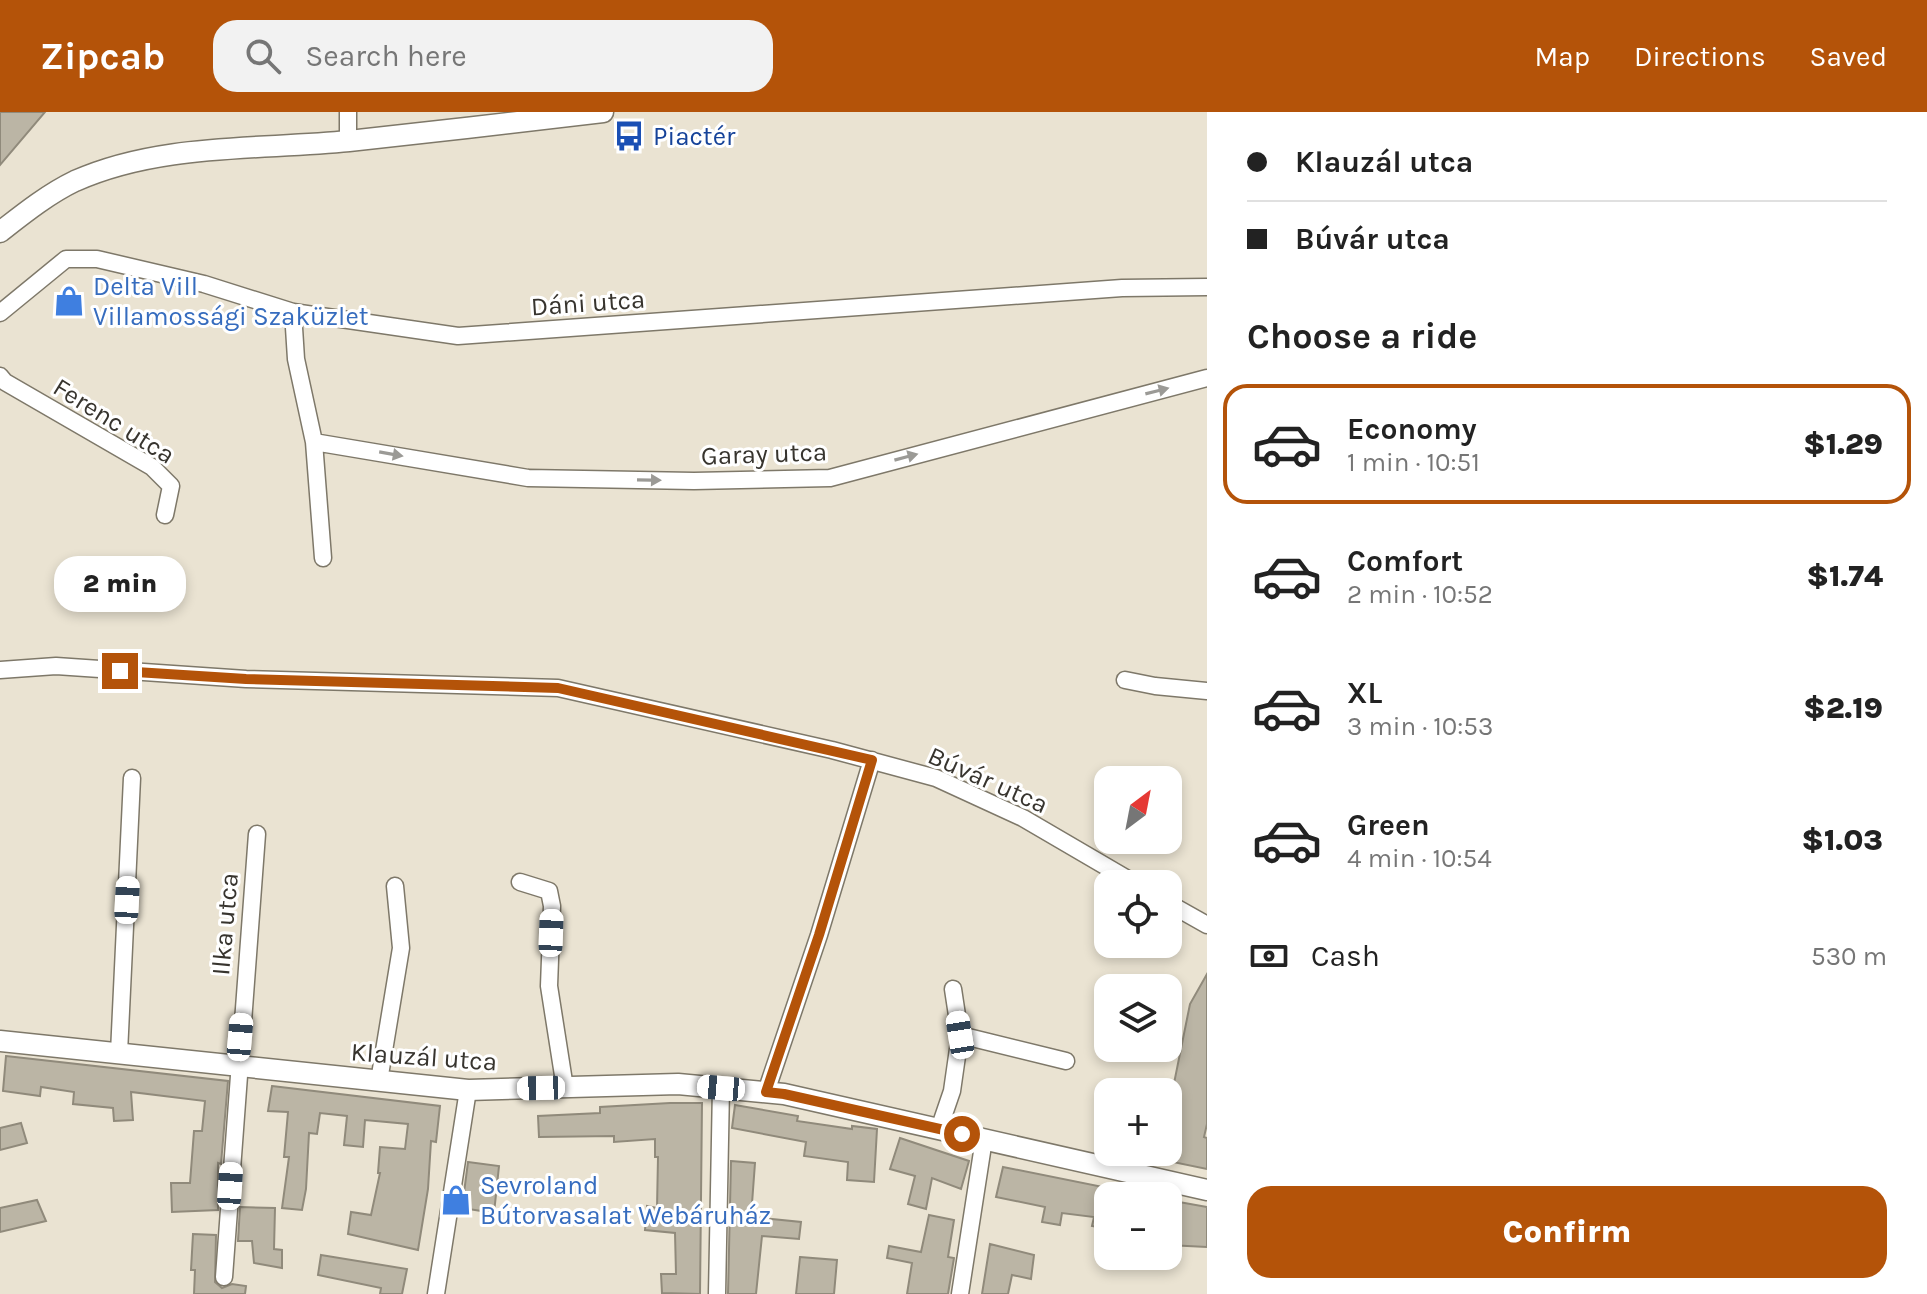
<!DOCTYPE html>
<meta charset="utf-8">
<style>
body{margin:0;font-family:Karla,sans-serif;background:#f2f2f2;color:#222;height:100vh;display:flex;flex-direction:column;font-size:30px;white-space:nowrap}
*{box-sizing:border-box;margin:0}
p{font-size:26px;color:#767676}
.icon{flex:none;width:44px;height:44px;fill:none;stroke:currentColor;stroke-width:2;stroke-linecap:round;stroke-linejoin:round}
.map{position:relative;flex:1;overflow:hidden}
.panel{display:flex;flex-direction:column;background:#fff;width:720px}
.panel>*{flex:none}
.guide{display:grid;align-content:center;height:176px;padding:0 40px;background:#fff}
.needle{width:52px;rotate:32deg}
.fabs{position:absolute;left:1094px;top:654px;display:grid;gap:16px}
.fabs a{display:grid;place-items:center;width:88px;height:88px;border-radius:16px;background:#fff;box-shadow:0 4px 12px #0003;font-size:40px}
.end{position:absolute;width:36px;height:36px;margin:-18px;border:10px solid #b45309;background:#fff;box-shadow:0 0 0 4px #fff}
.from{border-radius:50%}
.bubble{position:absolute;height:56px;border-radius:24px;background:#fff;box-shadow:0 4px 12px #0003;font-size:26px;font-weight:800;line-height:56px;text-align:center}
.car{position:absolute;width:24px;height:48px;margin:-24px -12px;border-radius:10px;box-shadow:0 0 6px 2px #0007;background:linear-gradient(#fff 24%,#345 0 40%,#fff 0 76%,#345 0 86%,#fff 0)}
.guide b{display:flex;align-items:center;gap:28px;height:76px;font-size:30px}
.guide b+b{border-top:2px solid #e0e0e0}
.guide i{width:20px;height:20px;background:#222}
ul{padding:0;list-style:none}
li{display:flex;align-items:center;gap:24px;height:120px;margin:0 16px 12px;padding:0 24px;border:4px solid transparent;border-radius:24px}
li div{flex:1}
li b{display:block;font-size:30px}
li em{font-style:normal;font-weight:800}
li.current{border-color:#b45309}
li>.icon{width:72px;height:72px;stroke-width:1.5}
h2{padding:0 40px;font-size:36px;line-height:96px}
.pay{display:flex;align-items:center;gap:20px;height:88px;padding:0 40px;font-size:30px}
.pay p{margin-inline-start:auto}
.cta{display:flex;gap:16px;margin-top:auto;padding:16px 40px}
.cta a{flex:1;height:92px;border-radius:24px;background:#b45309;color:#fff;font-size:32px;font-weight:800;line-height:92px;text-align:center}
header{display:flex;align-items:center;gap:48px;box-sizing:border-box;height:112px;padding:0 40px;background:#b45309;color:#fff}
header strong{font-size:38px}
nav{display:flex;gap:44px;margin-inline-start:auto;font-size:28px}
.search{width:560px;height:72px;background:#f2f2f2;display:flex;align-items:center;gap:20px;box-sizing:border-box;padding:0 28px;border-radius:24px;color:#767676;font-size:30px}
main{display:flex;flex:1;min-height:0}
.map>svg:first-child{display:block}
</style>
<header>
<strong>Zipcab</strong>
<div class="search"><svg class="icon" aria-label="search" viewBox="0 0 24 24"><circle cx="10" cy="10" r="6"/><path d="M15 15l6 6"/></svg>Search here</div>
<nav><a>Map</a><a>Directions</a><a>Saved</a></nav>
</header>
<main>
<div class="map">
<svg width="1207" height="1182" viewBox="0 0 1207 1182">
<rect width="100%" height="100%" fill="#eae3d2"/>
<path fill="#bbb5a5" stroke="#908a7b" stroke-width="2" d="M0 0H45L0 53Z
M1207 862V1012L1204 1025 1207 1026V1057L1168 1049V1001L1190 892Z
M6 944 228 969 221 1052 218 1051V1098L172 1100 171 1071H190L194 1019H202L205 989 131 980 133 1008 114 1009 113 996 73 992 74 980 41 975 40 984 3 979Z
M272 974 440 994 436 1030 431 1029 428 1077 418 1138 348 1122 351 1100 371 1103 380 1061H378L380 1035 405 1037 408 1012 365 1008 363 1035 344 1033 347 1004 320 1001 317 1022 309 1021 306 1077 302 1098 282 1096 289 1045H284L288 1000 268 999Z
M670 991H702L700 1182 662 1181 661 1162H676L675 1121 645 1118 647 1094 657 1096 658 1045H655V1027L614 1030V1024L539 1025 538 1004 600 1001V995Z
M735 993 798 1004 797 1009 852 1017V1014L877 1017 874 1070 847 1068 848 1050 804 1044 806 1030 732 1016Z
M21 1011 27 1031 0 1038V1016Z
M900 1026 969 1049 961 1077 932 1066 926 1097 908 1092 915 1064 890 1057Z
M731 1049 755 1051 751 1105 801 1110 799 1127 762 1124 756 1182H728Z
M468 1050 499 1054 494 1101 462 1096Z
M1003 1055 1108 1076V1117L1092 1114 1094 1105 1062 1101 1060 1113 1042 1110 1045 1095 996 1085Z
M37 1088 46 1109 0 1120V1096Z
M1168 1088 1207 1095V1135L1168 1133Z
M240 1095 275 1096 274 1137 282 1138V1156L254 1151 252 1129H238Z
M929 1103 954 1108 948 1145 954 1146 948 1182H907L912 1151 887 1146 889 1134 921 1140Z
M193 1122 216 1123 215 1170 222 1176 232 1172 246 1174 245 1182H194L195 1158H191Z
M990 1132 1034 1143 1031 1167 1012 1163 1008 1182H982Z
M321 1143 407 1157 402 1182H380L381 1176 318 1163Z
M800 1145 837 1148 834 1182H796Z"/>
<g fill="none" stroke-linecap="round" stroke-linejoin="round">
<g stroke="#7e7869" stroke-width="19">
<path id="minor" d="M348 29V0
M293 200 296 247 314 330 323 446
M0 201 66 147H97L204 172 293 200 458 224 1122 176 1207 175
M0 264 5 270 152 355 171 374 165 403
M314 330 528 366 694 369 830 366 1207 266
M0 558 56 554 246 567 558 576 832 638 936 666 1023 706 1136 772
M1125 568 1155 574 1207 579
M520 770 549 779 552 794 549 874 565 976
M1168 791 1207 813
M960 923 1066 949
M119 941 132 666
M379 969 401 836 395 774
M766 980 819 823 872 648
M939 1017 952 979 960 923 953 877
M224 1165 257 722
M436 1182 468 978
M717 1182 721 976
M960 1182 984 1027"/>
</g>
<g stroke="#7e7869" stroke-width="23">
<path id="tertiary" d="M0 120C23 102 48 82 75 69 160 31 258 38 349 29 434 20 518 10 603 0
M0 929 468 978 678 972 784 982 1207 1078"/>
</g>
<use href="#minor" stroke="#fff" stroke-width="16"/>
<use href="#tertiary" stroke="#fff" stroke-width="20"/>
</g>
<defs><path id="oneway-solid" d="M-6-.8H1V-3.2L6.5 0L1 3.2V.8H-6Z" transform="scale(2)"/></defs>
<g fill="#9b9a96">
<use href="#oneway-solid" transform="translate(1157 279) rotate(-14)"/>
<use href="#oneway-solid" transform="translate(391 342) rotate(10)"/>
<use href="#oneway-solid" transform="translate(906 345) rotate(-15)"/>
<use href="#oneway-solid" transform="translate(649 368) rotate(1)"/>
</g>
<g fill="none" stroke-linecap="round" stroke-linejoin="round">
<path stroke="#b45309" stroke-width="10" d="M120 559 246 567 558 576 872 648 819 823 766 980 784 982 962 1022"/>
</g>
<defs>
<g id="bus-bare" transform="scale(2.4)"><path d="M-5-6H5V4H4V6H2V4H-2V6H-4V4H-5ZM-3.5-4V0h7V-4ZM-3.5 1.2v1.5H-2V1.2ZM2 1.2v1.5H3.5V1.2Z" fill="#1a4fb4" stroke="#fff" stroke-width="2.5" paint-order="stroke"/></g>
<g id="shop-bare" transform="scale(2.4)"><path d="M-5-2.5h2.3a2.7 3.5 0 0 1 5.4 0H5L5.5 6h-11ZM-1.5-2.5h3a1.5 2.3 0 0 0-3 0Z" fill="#3f7fe0" stroke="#fff" stroke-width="2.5" paint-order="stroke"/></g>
</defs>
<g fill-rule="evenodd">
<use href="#bus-bare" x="629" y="24"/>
<use href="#shop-bare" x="69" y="189"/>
<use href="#shop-bare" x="456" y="1088"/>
</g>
<g text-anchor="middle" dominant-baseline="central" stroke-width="6" stroke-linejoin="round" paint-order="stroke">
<g font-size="26" fill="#164399" stroke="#fff" text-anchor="start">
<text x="653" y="24">Piactér</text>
</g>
<g font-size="26" fill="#366cbe" stroke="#fff" text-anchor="start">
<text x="93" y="174">Delta Vill<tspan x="93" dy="30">Villamossági Szaküzlet</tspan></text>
<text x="480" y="1073">Sevroland<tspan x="480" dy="30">Bútorvasalat Webáruház</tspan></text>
</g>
<g font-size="26" fill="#37342e" stroke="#fff">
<text transform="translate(588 191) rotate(-4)">Dáni utca</text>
<text transform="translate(114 309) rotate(32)">Ferenc utca</text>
<text transform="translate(764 342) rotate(-2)">Garay utca</text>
<text transform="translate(988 668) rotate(24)">Búvár utca</text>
<text transform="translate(225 812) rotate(-85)">Ilka utca</text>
<text transform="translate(424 945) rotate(4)">Klauzál utca</text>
</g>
</g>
</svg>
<div class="fabs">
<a><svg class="needle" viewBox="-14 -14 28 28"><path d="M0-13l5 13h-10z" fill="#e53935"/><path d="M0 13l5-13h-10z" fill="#767676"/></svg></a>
<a><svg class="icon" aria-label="locate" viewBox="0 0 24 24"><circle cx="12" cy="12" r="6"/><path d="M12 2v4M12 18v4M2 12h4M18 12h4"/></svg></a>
<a><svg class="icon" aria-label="layers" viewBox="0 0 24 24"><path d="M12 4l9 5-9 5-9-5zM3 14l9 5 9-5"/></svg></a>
<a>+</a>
<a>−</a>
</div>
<i class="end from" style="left:962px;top:1022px"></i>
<i class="end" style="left:120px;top:559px"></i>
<div class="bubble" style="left:54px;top:444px;width:132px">2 min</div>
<i class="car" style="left:127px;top:788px;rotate:3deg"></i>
<i class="car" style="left:551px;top:821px;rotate:2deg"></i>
<i class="car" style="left:960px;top:923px;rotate:351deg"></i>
<i class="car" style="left:240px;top:925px;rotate:5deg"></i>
<i class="car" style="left:541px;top:976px;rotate:269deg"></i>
<i class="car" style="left:721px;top:976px;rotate:275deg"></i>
<i class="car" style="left:230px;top:1074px;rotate:4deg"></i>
</div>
<section class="panel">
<div class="guide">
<b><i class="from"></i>Klauzál utca</b>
<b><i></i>Búvár utca</b>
</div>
<h2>Choose a ride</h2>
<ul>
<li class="current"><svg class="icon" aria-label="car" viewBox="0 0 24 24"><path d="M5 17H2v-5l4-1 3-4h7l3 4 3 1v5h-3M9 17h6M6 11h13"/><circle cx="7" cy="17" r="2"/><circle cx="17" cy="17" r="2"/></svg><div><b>Economy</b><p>1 min · 10:51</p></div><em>$1.29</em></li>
<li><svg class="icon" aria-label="car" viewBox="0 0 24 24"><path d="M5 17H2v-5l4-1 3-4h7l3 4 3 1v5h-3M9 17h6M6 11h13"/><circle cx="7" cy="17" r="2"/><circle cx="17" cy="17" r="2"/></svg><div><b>Comfort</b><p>2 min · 10:52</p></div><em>$1.74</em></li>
<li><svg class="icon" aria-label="car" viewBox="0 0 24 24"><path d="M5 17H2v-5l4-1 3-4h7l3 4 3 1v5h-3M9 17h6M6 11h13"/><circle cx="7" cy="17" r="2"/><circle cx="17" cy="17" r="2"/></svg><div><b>XL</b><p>3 min · 10:53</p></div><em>$2.19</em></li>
<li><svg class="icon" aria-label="car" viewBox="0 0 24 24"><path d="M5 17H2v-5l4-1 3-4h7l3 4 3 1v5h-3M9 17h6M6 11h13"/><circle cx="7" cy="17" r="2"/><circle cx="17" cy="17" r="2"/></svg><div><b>Green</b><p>4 min · 10:54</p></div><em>$1.03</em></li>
</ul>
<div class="pay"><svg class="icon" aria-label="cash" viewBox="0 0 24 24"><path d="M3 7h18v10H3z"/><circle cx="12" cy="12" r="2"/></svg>Cash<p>530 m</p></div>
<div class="cta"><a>Confirm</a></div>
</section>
</main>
